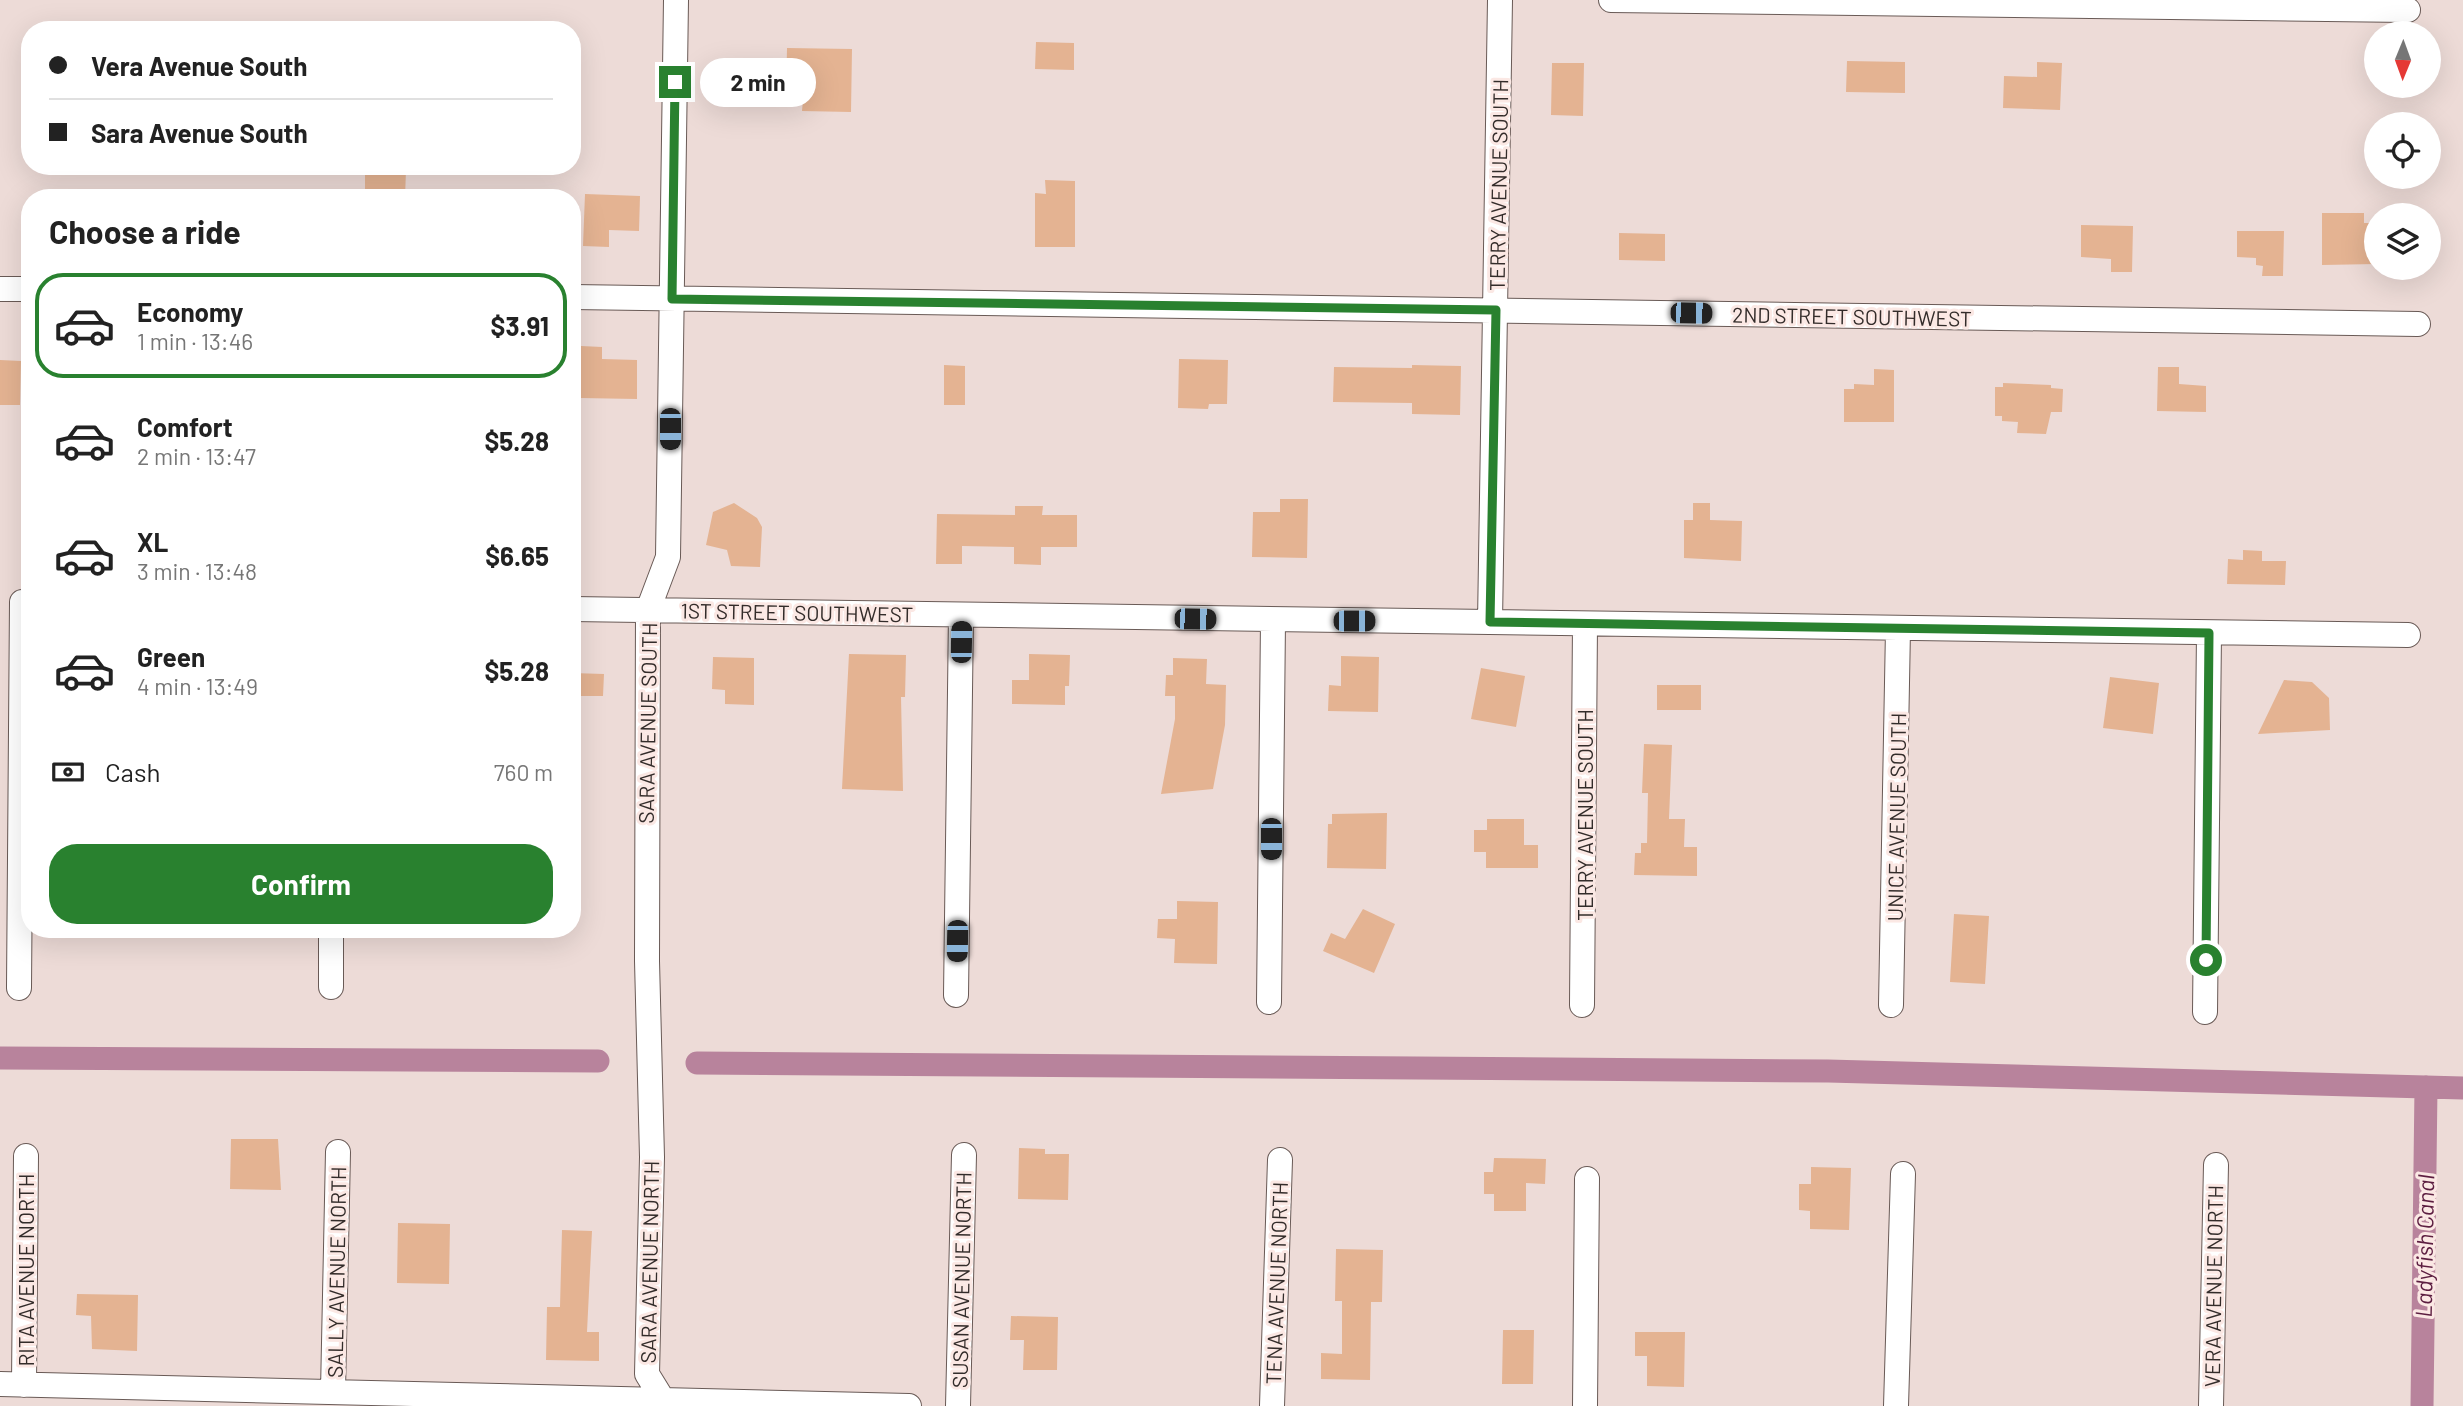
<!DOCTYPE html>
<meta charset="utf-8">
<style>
body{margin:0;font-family:Barlow,sans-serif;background:#f6f6f6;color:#222;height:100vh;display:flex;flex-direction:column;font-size:26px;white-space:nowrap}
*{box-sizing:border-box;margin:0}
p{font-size:23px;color:#767676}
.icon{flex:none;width:38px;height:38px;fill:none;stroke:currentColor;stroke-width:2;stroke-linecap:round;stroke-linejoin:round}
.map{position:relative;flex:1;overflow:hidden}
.panel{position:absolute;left:21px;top:189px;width:560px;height:749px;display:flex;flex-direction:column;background:#fff;border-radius:28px;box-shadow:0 7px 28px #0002}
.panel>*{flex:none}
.banner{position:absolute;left:21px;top:21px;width:560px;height:154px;border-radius:28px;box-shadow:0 7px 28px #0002;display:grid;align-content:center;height:154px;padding:0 28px;background:#fff}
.needle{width:46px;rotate:181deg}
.tools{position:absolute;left:2364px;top:21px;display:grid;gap:14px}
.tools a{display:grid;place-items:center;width:77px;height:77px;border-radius:50%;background:#fff;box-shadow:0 7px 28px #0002;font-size:35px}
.end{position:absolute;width:32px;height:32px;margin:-16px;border:9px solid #29812f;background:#fff;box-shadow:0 0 0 4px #fff}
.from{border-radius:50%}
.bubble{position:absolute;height:49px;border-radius:24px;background:#fff;box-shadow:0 7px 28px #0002;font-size:23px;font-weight:700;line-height:49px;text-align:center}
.car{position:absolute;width:21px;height:42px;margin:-21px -10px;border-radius:9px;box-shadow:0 0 5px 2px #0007;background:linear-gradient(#222 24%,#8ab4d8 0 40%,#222 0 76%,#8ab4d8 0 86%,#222 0)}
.banner b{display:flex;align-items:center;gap:24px;height:66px;font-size:26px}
.banner b+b{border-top:2px solid #e0e0e0}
.banner i{width:18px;height:18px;background:#222}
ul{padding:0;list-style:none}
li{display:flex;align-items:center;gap:21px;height:105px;margin:0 14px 10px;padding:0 14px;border:4px solid transparent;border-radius:28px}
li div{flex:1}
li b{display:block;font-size:26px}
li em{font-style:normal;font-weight:700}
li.on{border-color:#29812f}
li>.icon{width:63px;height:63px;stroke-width:1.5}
h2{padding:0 28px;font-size:32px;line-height:84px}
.pay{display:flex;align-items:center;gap:18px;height:77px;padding:0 28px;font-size:26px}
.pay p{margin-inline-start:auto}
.button{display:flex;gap:14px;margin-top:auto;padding:14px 28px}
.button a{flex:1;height:80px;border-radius:28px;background:#29812f;color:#fff;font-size:28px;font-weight:700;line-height:80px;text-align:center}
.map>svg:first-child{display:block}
</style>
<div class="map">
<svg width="2463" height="1406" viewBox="0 0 2463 1406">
<rect width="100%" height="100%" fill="#eddbd7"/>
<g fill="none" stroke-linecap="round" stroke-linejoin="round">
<path stroke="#b8839c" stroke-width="23" d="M0 1058 598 1061
M697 1063 1828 1071 2463 1088
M2422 1406 2426 1087"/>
</g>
<path fill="#e4b392" d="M1036 42 1074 43V70L1035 69Z
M787 48 852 49 851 112 802 111 803 100 786 99Z
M1847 61 1905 62V93L1846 92Z
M2037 62 2062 63 2060 110 2003 108 2004 76 2037 77Z
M1552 63H1584L1583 116 1551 115Z
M365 169 406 170 405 198H365Z
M1045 180 1075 181V247H1035V193L1046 194Z
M585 194 640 196 639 231 609 230V247L583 246Z
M2322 213H2364V223H2376V264L2322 265Z
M2081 225 2133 226 2132 272H2111V259L2081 257Z
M2237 231H2284L2283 276H2262L2263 266 2256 265V258L2237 257Z
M1619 233 1665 234V261L1619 260Z
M581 346 602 347V359L637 360V399L580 398Z
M1179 359 1228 360 1227 404H1209L1208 409 1178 408Z
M0 360 21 361 20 405H0Z
M944 365 965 366V405H944Z
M1412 365 1461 366 1460 415 1412 414V403L1333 402 1334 367 1412 368Z
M2158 367H2179V384L2206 386V412L2157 411Z
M1874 369 1894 370V422H1844V389H1854V384L1874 385Z
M2003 383 2051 385V388L2063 389 2062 412H2051L2046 434 2017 433 2018 422 2002 421V416H1995V387H2003Z
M1280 499H1308L1307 558 1252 557 1253 512H1280Z
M734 503 757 518 762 527 760 567 731 566 727 550 706 545 713 512Z
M1693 503H1710V520L1742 521 1741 561 1684 558V520H1693Z
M1015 506H1043L1042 515H1077V547H1041V565L1014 564V547L962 546V564H936L937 514 1015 515Z
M2243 550 2262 551V561H2286L2285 585 2227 584 2228 559 2243 560Z
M849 654 906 655 905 697H901L903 791 842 789Z
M1029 654 1070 655 1069 686H1065V705L1012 704V680H1029Z
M1341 656 1379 657 1378 712 1328 711 1329 685 1341 686Z
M713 657 754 658V705L725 704V690L712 689Z
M1173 658 1207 659 1206 684 1226 685 1225 725 1213 789 1161 794 1175 719V696H1165L1166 675H1173Z
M1481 668 1525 676 1516 727 1471 719Z
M572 673 604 674 603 696H572Z
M2110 677 2159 683 2153 734 2103 728Z
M2284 680 2312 682 2329 698 2330 730 2258 734Z
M1657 685H1701V710H1657Z
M1644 744 1672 745 1669 819H1685L1684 847H1697V876L1634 875 1635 853H1641V843H1647L1648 793H1642Z
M1387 813 1386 869 1327 868 1328 824H1332V814Z
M1487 819H1524V845H1538V868H1486V852H1474V830H1487Z
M1177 901 1218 902 1217 964 1174 963 1175 939 1157 938 1158 919H1177Z
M1363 909 1395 924 1374 973 1323 951 1331 933 1345 939Z
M1954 914 1989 916 1985 984 1950 982Z
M231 1139H278L281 1190 230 1189Z
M1019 1148 1045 1149V1154H1069L1068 1200 1018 1199Z
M1494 1158 1546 1159 1545 1184 1526 1183V1211H1494V1194H1484V1172H1493Z
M1811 1167 1851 1168 1849 1230 1810 1229V1211L1799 1210V1184H1811Z
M398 1223 450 1224 449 1284 397 1283Z
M562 1230 592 1231 587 1332H599V1361L546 1360 547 1307H560Z
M1336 1249 1383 1250 1382 1302H1371L1370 1380 1321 1379V1353L1342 1354V1301H1335Z
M77 1294 138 1295 137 1351 92 1349 91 1316 76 1315Z
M1011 1316 1058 1317 1057 1370H1023L1024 1340H1010Z
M1503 1330H1534L1533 1384H1502Z
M1635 1332H1685L1684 1387 1647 1386V1356H1635Z"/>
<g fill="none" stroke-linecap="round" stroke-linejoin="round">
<g stroke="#695a56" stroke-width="26">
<path id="minor" d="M1611 0 2408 10
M0 289H30
M572 297 2418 324
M572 609 2408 635
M1490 622 1500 0
M331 929V987
M19 988 22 602
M956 995 961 615
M1269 1002 1273 621
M1582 1005 1585 624
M1891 1005 1898 629
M2205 1012 2209 633
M0 1384 909 1406
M24 1385 26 1156
M333 1391 338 1152
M663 1406V1400L647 1374 652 1157 647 961 648 610 668 557 676 0
M958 1406 964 1155
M1272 1406 1280 1160
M1585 1406 1587 1179
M1896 1406 1903 1174
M2211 1406 2216 1165"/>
</g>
<use href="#minor" stroke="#fff" stroke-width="24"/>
</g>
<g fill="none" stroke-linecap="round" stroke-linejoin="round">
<path stroke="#29812f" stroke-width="9" d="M675 82 672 299 1496 310 1490 622 2209 633 2206 960"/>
</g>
<g text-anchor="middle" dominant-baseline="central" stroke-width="6" stroke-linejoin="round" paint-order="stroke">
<g font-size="21" fill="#332c2a" stroke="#fbe8e4">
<text transform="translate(1498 185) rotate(-89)">TERRY AVENUE SOUTH</text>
<text transform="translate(1852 316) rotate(1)">2ND STREET SOUTHWEST</text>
<text transform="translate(797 612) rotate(1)">1ST STREET SOUTHWEST</text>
<text transform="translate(647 723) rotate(-89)">SARA AVENUE SOUTH</text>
<text transform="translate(1584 815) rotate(-90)">TERRY AVENUE SOUTH</text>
<text transform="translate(1896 817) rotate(-89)">UNICE AVENUE SOUTH</text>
<text transform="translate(649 1262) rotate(-89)">SARA AVENUE NORTH</text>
<text transform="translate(25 1270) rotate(-90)">RITA AVENUE NORTH</text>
<text transform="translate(336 1272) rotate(-89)">SALLY AVENUE NORTH</text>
<text transform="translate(961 1280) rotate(-89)">SUSAN AVENUE NORTH</text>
<text transform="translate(1276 1283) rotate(-88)">TENA AVENUE NORTH</text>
<text transform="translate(2213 1286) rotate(-89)">VERA AVENUE NORTH</text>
</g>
<g font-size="23" font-style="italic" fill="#5c1d40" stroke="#fbe8e4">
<text transform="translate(2424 1246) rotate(-89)">Ladyfish Canal</text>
</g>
</g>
</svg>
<div class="tools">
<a><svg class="needle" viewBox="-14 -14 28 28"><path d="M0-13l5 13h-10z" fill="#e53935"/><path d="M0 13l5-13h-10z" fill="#767676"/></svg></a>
<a><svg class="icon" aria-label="locate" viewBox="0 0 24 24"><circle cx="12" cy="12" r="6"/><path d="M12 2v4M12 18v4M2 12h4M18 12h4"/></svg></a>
<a><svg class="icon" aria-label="layers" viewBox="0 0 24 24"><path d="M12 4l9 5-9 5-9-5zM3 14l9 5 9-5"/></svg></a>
</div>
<i class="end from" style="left:2206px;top:960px"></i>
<i class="end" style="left:675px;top:82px"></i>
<div class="bubble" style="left:700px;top:58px;width:116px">2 min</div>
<i class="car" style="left:1691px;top:313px;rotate:91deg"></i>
<i class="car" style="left:670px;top:429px;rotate:180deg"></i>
<i class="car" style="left:1195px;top:619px;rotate:91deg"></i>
<i class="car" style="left:1354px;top:621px;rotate:90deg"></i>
<i class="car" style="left:961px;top:642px;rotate:1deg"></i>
<i class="car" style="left:1271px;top:839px;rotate:180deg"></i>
<i class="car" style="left:957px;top:941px;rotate:181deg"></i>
<div class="banner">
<b><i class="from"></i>Vera Avenue South</b>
<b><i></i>Sara Avenue South</b>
</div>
<section class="panel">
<h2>Choose a ride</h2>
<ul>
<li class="on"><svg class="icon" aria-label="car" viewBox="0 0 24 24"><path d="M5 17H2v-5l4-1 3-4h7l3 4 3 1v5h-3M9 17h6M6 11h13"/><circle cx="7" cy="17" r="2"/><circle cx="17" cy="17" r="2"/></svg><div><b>Economy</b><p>1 min · 13:46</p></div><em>$3.91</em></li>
<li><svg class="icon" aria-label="car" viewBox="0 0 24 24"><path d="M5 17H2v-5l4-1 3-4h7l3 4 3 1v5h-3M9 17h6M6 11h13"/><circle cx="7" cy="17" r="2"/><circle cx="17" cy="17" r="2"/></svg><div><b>Comfort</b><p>2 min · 13:47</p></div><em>$5.28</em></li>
<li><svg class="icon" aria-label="car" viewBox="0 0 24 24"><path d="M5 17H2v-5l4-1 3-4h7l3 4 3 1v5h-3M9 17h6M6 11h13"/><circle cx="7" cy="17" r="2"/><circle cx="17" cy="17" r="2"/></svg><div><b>XL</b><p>3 min · 13:48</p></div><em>$6.65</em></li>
<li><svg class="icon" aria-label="car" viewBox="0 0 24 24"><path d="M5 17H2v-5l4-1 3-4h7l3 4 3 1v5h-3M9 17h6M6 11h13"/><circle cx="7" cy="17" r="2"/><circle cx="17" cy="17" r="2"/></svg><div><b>Green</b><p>4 min · 13:49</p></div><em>$5.28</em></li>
</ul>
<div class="pay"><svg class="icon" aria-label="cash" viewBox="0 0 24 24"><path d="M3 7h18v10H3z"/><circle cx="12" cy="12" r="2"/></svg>Cash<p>760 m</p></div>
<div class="button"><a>Confirm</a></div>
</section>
</div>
